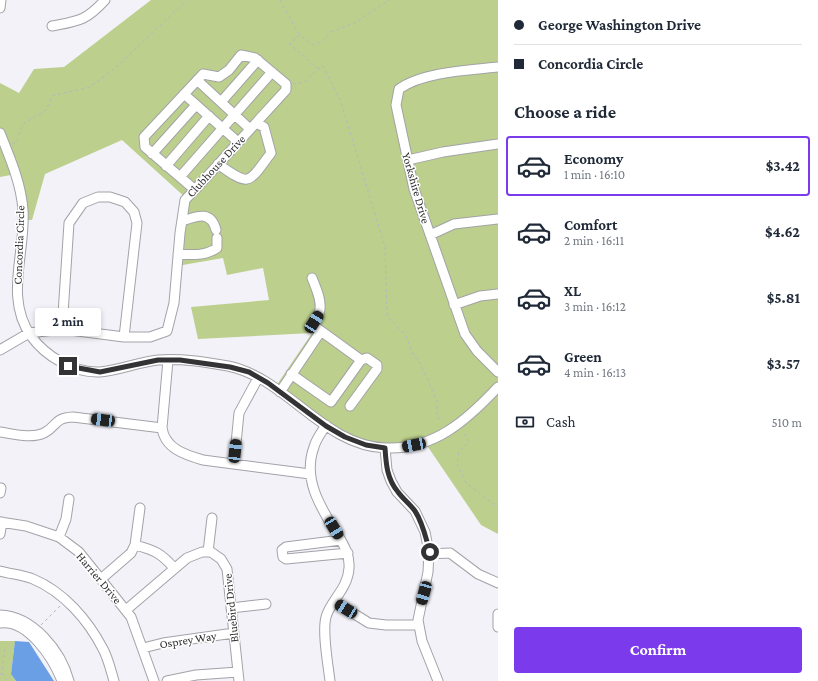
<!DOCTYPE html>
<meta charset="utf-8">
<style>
body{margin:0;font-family:"Crimson Pro",serif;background:#f2f2f3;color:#1f2937;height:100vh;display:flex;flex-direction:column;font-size:15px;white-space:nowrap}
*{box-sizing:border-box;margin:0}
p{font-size:13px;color:#747a83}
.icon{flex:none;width:22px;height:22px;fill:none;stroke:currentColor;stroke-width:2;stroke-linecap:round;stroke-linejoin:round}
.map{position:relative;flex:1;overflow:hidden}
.side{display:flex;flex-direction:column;background:#fff;width:320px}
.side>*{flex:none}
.banner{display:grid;align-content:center;height:88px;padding:0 16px;background:#fff}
.end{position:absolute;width:18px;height:18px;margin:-9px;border:5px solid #333335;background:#fff;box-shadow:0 0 0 2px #fff}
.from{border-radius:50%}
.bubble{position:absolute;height:28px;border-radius:4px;background:#fff;box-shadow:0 2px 6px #0003;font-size:13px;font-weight:700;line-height:28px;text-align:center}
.car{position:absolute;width:12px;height:24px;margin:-12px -6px;border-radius:5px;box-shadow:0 0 3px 1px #0007;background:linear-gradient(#222 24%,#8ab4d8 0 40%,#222 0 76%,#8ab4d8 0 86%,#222 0)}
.banner b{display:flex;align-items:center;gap:14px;height:38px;font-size:15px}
.banner b+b{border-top:1px solid #e0e1e3}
.banner i{width:10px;height:10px;background:#1f2937}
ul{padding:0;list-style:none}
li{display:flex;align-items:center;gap:12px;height:60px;margin:0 8px 6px;padding:0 8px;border:2px solid transparent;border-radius:4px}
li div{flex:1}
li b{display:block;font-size:15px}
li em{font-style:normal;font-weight:700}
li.active{border-color:#7c3aed}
li>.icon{width:36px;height:36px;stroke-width:1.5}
h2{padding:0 16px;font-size:18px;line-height:48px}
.pay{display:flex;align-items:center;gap:10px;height:44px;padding:0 16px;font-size:15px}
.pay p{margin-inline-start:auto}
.cta{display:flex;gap:8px;margin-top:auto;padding:8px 16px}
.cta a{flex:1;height:46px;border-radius:4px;background:#7c3aed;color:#fff;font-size:16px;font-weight:700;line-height:46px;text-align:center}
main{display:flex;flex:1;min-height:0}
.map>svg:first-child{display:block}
</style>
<main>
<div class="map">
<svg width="498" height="681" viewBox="0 0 498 681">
<rect width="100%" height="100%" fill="#f2f2f8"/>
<path fill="#bccf8c" d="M151 0H498V534L481 525 426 444 370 447 293 403 274 389 312 333 198 339 191 307 269 300 263 268 227 275 223 258 177 266 187 199 122 140 45 174 32 220H25L16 174 0 177V83L19 93 34 69 64 67Z
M0 641H15L11 674 16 681H0Z"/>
<path fill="#6a9fe5" d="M15 641 29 642 54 681H16L11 674Z"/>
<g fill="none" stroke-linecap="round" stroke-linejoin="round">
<g stroke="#a2a3a8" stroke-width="11">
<path id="minor" d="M0 8 1 0
M52 26C78 21 86 21 105 0
M498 67C469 70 422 72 399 89L396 105 414 189 465 334 477 351 498 372
M197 80 250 129
M184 94 238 142
M221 102 258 60
M0 133C10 158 21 183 23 210 26 252 4 298 31 336 46 357 74 373 100 372 120 370 139 362 158 360 181 358 205 362 228 366 287 378 323 446 386 448 434 450 467 420 498 387
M152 154 196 105
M408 160 443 152 498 144
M218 164C251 188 248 183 271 153L264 127 256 123
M166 166 209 116
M180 177 272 72
M182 221C197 216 211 210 216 230
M430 235 454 224 498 219
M178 254C192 255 205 256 217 248V238
M312 278C316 288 323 303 319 313 317 318 314 321 313 325L321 331
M454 305 480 296 498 294
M62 329 69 223 83 203 98 197H110L125 202 134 212 137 223 124 337
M0 350 29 333 62 329 124 337H150L167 331 174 303 180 233 185 200 202 182 286 90V84L255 58 241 55 229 70 219 77 203 74 144 137 145 147 194 189
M168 360 162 428C165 449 186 455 203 460L310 474
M280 392 321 331 361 360 331 402 291 374
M350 406 377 369V365L367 358 361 360
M326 425C322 432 316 439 314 447 302 479 321 508 337 534 344 545 350 555 349 568 348 589 330 601 326 617 322 632 328 664 330 681
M0 432C14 434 31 439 44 433 58 426 53 418 73 417L162 428
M385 448 387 470 391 481 397 492 415 511 425 532 429 552 428 572 418 620 422 641 438 681
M234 464 239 413 258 378
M0 493 1 488
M0 522 26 526 59 537 79 552 131 617 154 681
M0 534 2 522
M59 537 66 519 69 499
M341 540 286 547 282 550 283 557 286 559 348 553
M135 545C154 550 161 553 174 568
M208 552 212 518
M429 554 450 553 478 574 498 583
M0 571C11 574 23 575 33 579 64 592 88 620 103 649 108 658 111 671 114 681
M101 579 131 553 135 545 140 508
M335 602 369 623 386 625H419
M231 608 266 604
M126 610 187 558 202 552H211L221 559 227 569 239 681
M498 614V627
M0 615C33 616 61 651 69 681
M0 623C28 619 53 658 62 681
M143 648 163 643 234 633
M167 681 196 675 238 672"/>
</g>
<path stroke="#b8b8bd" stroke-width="1" stroke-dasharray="3 3" stroke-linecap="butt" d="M280 0 299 34
M318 69 290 44 300 35 312 45 321 42 331 32 354 23 389 0
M293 84 305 82 313 73 323 66 341 102 385 247 387 316 406 336 413 355 420 363 437 401V415L441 421
M12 144 17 141 23 124 46 110 52 96 90 87 114 69 187 0
M464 434 469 442 459 452 457 464 466 483 498 507
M41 625 60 606
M2 673 8 681
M0 675 2 672 5 648"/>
<use href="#minor" stroke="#fff" stroke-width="9"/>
</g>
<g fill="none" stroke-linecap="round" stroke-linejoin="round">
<path stroke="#333335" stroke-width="5" d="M68 366 100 372 158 360H180L230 367 249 372 268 383 326 426 345 437 366 445 385 448C386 464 387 479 398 492 403 499 410 504 415 511 423 523 426 539 430 552"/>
</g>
<g text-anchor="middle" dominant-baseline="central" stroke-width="3" stroke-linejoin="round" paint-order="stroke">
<g font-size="12" fill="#333335" stroke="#fff">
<text transform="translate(216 166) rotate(-47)">Clubhouse Drive</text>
<text transform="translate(416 188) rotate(74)">Yorkshire Drive</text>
<text transform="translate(19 245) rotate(-88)">Concordia Circle</text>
<text transform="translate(99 578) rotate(50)">Harrier Drive</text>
<text transform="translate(231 608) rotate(-96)">Bluebird Drive</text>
<text transform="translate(188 640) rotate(-9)">Osprey Way</text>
</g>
</g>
</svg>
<i class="end from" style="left:430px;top:552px"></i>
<i class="end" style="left:68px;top:366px"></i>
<div class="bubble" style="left:35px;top:308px;width:66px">2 min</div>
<i class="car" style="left:314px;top:322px;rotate:33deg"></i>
<i class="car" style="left:103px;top:420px;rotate:277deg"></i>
<i class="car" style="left:414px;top:445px;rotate:259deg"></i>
<i class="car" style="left:235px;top:451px;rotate:6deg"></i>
<i class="car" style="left:334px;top:528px;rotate:149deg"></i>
<i class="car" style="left:424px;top:593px;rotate:196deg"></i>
<i class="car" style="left:346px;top:609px;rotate:301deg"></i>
</div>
<section class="side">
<div class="banner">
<b><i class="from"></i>George Washington Drive</b>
<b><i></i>Concordia Circle</b>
</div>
<h2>Choose a ride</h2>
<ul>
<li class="active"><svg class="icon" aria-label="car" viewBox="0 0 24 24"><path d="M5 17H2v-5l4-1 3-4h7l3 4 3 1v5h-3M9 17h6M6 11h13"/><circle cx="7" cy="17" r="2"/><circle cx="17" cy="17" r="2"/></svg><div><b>Economy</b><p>1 min · 16:10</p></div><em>$3.42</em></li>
<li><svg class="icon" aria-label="car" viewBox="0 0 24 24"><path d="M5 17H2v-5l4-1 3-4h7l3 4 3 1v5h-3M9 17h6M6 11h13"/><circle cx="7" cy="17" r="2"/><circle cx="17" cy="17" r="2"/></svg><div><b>Comfort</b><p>2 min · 16:11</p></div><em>$4.62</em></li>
<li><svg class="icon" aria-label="car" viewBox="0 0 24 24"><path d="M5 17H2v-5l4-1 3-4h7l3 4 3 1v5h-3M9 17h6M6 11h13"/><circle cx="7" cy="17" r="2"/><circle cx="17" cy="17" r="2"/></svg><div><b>XL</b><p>3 min · 16:12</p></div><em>$5.81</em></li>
<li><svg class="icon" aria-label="car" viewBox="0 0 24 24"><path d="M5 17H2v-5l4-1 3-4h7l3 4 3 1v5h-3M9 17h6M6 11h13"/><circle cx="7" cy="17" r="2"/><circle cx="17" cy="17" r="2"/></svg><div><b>Green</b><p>4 min · 16:13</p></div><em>$3.57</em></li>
</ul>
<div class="pay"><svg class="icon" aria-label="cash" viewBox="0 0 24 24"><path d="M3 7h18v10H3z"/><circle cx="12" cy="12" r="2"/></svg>Cash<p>510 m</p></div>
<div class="cta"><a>Confirm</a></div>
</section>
</main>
